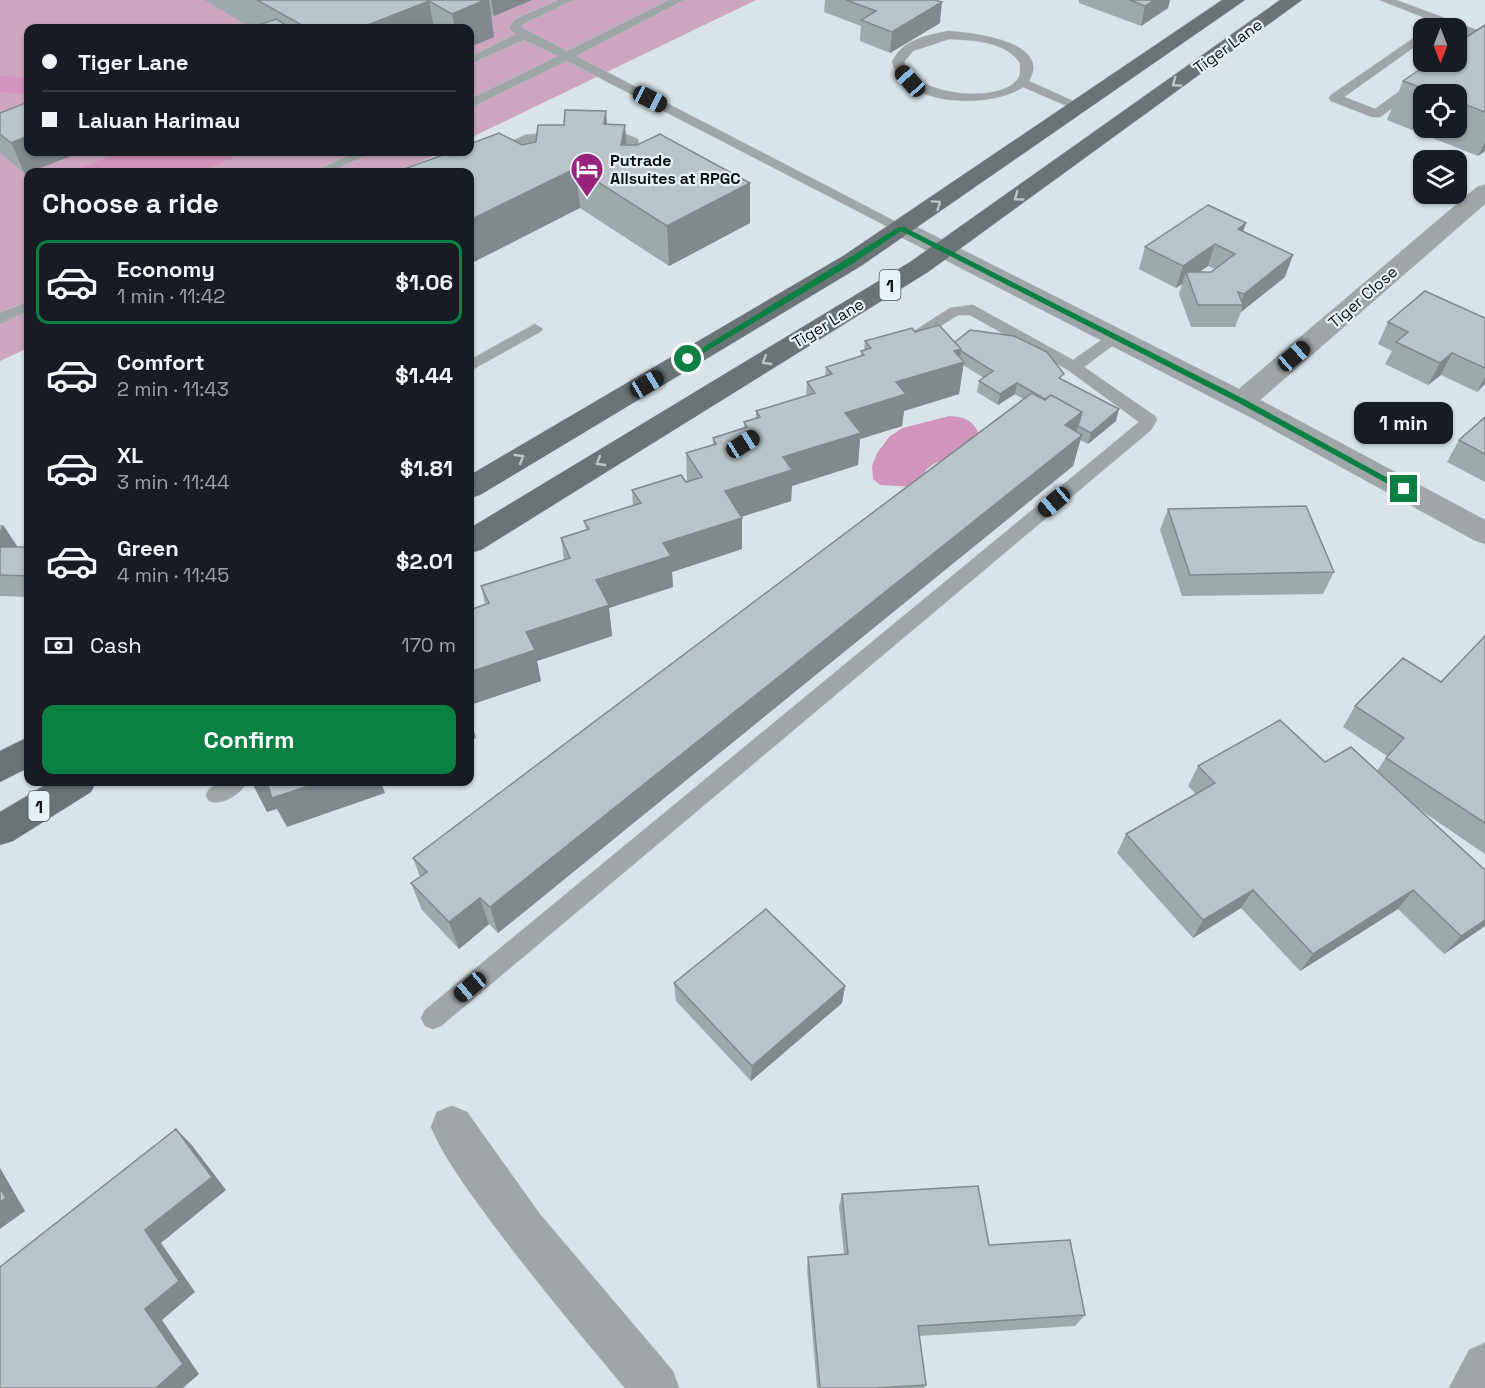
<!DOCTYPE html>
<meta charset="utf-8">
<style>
body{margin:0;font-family:"Space Grotesk",sans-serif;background:#20242c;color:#f1f3f6;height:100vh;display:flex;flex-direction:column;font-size:22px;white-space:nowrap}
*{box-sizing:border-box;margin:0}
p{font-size:20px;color:#9ea1a6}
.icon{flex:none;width:33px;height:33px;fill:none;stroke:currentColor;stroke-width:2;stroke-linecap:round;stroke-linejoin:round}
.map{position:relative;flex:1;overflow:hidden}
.details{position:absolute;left:24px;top:168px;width:450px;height:618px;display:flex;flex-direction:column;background:#171b24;border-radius:12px;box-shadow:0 2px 4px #0004}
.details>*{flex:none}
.guide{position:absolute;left:24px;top:24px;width:450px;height:132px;border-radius:12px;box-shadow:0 2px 4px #0004;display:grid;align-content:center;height:132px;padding:0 18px;background:#171b24}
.needle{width:39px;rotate:180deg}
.buttons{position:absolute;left:1413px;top:18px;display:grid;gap:12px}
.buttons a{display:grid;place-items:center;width:54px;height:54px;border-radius:12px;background:#171b24;box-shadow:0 2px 4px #0004;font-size:30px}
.end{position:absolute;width:27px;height:27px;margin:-14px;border:8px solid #0b8043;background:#fff;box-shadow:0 0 0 3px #fff}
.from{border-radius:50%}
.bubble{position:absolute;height:42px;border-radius:12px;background:#171b24;box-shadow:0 2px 4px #0004;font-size:20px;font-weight:600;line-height:42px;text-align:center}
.car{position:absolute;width:18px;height:36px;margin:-18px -9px;border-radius:8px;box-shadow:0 0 4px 2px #0007;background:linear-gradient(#222 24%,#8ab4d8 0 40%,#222 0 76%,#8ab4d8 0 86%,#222 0)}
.guide b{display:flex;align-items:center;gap:21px;height:57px;font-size:22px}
.guide b+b{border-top:2px solid #363941}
.guide i{width:15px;height:15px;background:#f1f3f6}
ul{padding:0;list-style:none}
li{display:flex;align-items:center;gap:18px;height:84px;margin:0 12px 9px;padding:0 6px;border:3px solid transparent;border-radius:12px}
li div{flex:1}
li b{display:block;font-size:22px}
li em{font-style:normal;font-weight:600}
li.active{border-color:#0b8043}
li>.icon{width:54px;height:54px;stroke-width:1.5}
h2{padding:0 18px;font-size:27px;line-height:72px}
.pay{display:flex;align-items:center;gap:15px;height:66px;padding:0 18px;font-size:22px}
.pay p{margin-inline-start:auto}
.cta{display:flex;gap:12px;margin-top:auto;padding:12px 18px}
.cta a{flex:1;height:69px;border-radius:12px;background:#0b8043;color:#fff;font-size:24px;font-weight:600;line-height:69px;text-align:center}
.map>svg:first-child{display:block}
</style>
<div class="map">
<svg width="1485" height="1388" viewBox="0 0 1485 1388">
<rect width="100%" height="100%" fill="#d8e4e8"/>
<path fill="#cda5bf" d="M0 0H756L470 138V28H28V152H442L398 172H28V348L0 361Z"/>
<path fill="#d293bd" d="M10 75 28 80V91L17 94 0 92V76Z
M122 152H224L233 158 199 172H70Z
M949 416C964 417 975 420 979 436 972 443 965 452 956 457 945 464 940 456 925 471L927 477 915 487 880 485 873 479 872 466 877 453 890 436 903 428Z"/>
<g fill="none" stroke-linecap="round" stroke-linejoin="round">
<g stroke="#b7c2c6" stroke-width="1">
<path id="service" d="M558 0H573L523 24 521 27 567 51 669 0H684L576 56 908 228 901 232 896 231 567 61 470 108V99L558 56 524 40 470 64V57L516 34 509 28 514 20Z
M1380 0H1396L1485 33V39L1472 48H1464V42L1472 37 1456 31V28H1451Z
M949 31C972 33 1052 41 1029 81L1084 106 1078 110 1074 109 1023 87C990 109 903 107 892 62 902 40 927 35 949 31ZM949 39C972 40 1006 41 1020 63 1020 67 1021 72 1019 77 1005 105 913 97 904 62L913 51Z
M1424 31V40L1344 97 1375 109 1440 62H1453L1451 65 1380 117H1372L1331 101 1329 98 1331 95Z
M563 132 569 136 568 139 532 142 461 172H444L525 135Z
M599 132H621L638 139 639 153 628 160H609L607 157 609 154 626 152V144L619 140 594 139 593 136Z
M356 152H373L330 172H313Z
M28 302V311L0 324V313Z
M973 305 1073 360 1110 334H1120L1123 337 1120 340 1084 367 1155 416 1157 420 1151 430 441 1026 433 1029 425 1026 421 1018 425 1010 1139 422 1068 370 970 315H958L910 345 905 347 897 342 950 308Z
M535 324 543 329 540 332 470 371V360Z
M221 782H247C241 794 222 806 209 801L206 795 209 789Z"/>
</g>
<g stroke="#b7c2c6" stroke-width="1">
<path id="minor" d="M1485 185V204L1260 400 1485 520V544L1474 540 1252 418 893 233 889 228 893 223 901 221 909 223 1239 389 1477 187Z
M452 1106 467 1112 539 1213 673 1371 679 1388H625C579 1333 533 1278 490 1220 469 1191 445 1160 431 1127L437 1112Z
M1485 1343V1388H1449L1469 1350Z"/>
</g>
<g stroke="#b7c2c6" stroke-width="1">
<path id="primary" d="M1222 0H1245L861 266 480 495 470 498V475L843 256Z
M1280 0H1302L928 272 481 550 470 553V528L910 262Z
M28 737V768L0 782V751Z
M50 782H96L91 792 13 841 0 845V812Z"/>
</g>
<use href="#service" fill="#a0a6a7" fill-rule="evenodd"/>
<use href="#minor" fill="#a0a6a7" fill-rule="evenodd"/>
<use href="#primary" fill="#6a7376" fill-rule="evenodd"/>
</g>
<path fill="#9ea9ac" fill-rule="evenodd" d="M205 0H532L494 16 491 15 494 37 470 47V28H250H251Z
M825 0H935L940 23 890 53 860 41 861 26 824 12Z
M1079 0H1170L1168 8 1141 26 1079 3Z
M1485 25V151L1478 156 1387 120 1403 81ZM1424 94H1456V128H1424Z
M0 113 25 174 0 153Z
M607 124 625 125 626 145 750 223 669 266 580 208 522 145 536 142Z
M1246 223 1243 232 1285 277 1241 312 1235 327H1191L1179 294 1182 284 1176 288 1139 269 1145 247ZM1208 266 1215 269 1211 272H1200Z
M1485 318V384L1477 392 1441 375 1428 385 1385 364 1392 351 1378 344 1388 322Z
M915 332 955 342 1062 380 1116 421 1088 444 1080 440 1073 466 498 933 489 924 459 949 422 910 411 883 420 877 413 858 1023 399 1015 394 998 405 977 392 979 381 984 378 963 365 959 394 904 411 902 426 860 439 858 465 792 486 791 501 741 517 742 549 672 572 673 587 609 608 612 636 537 661 541 681 470 705V610L485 604 481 586 564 560 561 538 586 530 584 521 633 506 632 490 687 481 686 453 713 445V438L744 428V422L756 418V411L806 396 807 382 825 376 826 367 861 357V351L864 350 865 341Z
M1485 417V482L1447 462 1459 440Z
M1168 509 1334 572 1323 594 1182 596 1160 530Z
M0 525H3L17 546 16 547H28V597L0 596Z
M1485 636V854L1419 809 1485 870V926L1444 954 1398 909 1300 971 1241 908 1193 938 1117 853 1126 834 1196 794 1188 786 1198 766 1325 762 1377 771 1387 756 1343 727 1355 706 1441 682Z
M674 983 845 986 842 1003 751 1081 676 1001Z
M842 1194 989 1245 1085 1315 1075 1326 919 1336 926 1385 924 1388H817L807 1269 808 1257 844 1254 839 1207Z"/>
<path fill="#81898c" d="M464 0H489L494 37 470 47V28H455L452 14Z
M491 0H532L494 16Z
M1154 0H1170L1168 8 1141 26 1145 6Z
M429 1 434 28H360Z
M942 2 940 23 890 53 892 32Z
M606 111 609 150 604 124Z
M625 125 628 164 621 145Z
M28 136V152H81L25 174 11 143Z
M1485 142V151L1478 156Z
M576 168 580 208 470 264V220Z
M750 183V223L669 266 667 226Z
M1246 223 1238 245V229Z
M1215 244 1208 266 1189 279 1186 272 1182 284 1176 288 1183 266Z
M1293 255 1285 277 1241 312 1243 305H1240L1244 294Z
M961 349 959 364 964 362 959 394 904 411 902 426 860 439 858 465 792 486 791 501 725 522V491L783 457 845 413 896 382 954 351Z
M1452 353 1441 375 1428 385 1440 363Z
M1485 377V384L1477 392Z
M1017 383 1015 394 998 405 1000 394Z
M1119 409 1116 421 1088 444 1091 433Z
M1082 412 1074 441 1082 435 1073 466 498 933 490 907 1065 425Z
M742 518V549L672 572 673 587 609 608 612 636 537 661 541 681 470 705V672L526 632 596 580 663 543Z
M3 525 17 546 5 568 0 560V531Z
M470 716 476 738 470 740Z
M258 782H381L385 793 287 827 277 809 267 812 252 783Z
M1253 890 1241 908 1193 938 1203 920Z
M1413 890 1398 909 1300 971 1313 954Z
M480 898 489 924 459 949 449 922Z
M1485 920V926L1444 954 1461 936Z
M845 986 842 1003 751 1081 752 1066Z
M176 1129 191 1144 226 1190 161 1243 195 1292 162 1320 199 1374 183 1388H156L145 1309V1230Z
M0 1168 25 1211 0 1229Z"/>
<path fill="#b8c4c8" stroke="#81898c" stroke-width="1.5" d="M257 0H485L452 14 429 1 360 28H307Z
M846 0H935L942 2 892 32 861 20 876 11Z
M1130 0H1154L1145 6Z
M276 19 291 28H250Z
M1485 25V112L1456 101V94H1439L1403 81 1431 62H1456V44Z
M28 102V136L11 143 0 134V113Z
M565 110 606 111 604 124 625 125 621 145H637L660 134 750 183 667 226 576 168 470 220V172H396L451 152H470V144L499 133 522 145 536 142 538 125H564Z
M1208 205 1246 223 1238 229 1293 255 1244 294 1238 292 1243 305H1198L1186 272H1211L1235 254 1215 244 1183 266 1145 247Z
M1425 291 1485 318V368L1452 353 1440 363 1396 342 1408 332 1388 322Z
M939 325 961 349 954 351 964 362 896 382 906 394 845 413 861 433 783 457 792 470 725 491 742 518 663 543 671 556 596 580 609 605 526 632 535 650 470 672V610L489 603 481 586 570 558 561 538 589 529 584 521 641 503 632 490 681 475 686 482 702 477 686 453 716 444 713 438 747 427 744 422 760 417 756 411 815 393 807 382 832 374 826 367 864 355 861 351 871 348 865 341 912 328 915 332Z
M970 330 1014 336 1047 352 1064 374 1059 378 1119 409 1091 433 1078 426 1082 412 1051 395 1045 399 1017 383 1000 394 979 381 993 371 961 351V349L955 342Z
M1032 393 1045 400 1051 395 1082 412 1065 425 1082 435 490 907 480 898 449 922 411 883 427 872 413 858Z
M1485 417V454L1459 440Z
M1306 506 1334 572 1190 575 1168 509Z
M0 547H28V576L0 575Z
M1485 636V823L1386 758 1404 738 1355 706 1403 658 1441 682Z
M1280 720 1325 762 1351 747 1485 870V920L1461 936 1413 890 1313 954 1253 890 1203 920 1126 834 1215 783 1198 766Z
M267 782H321L272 798Z
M766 909 845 986 752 1066 674 983Z
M176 1129 212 1177 145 1230 179 1281 145 1309 183 1364 156 1388H0V1267Z
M978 1186 989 1245 1070 1240 1085 1315 918 1326 926 1385 875 1388H820L808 1257 848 1254 842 1194Z
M0 1188 6 1198 0 1202Z"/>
<defs><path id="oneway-chevron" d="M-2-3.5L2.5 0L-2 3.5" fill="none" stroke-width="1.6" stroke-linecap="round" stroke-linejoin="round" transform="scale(1.5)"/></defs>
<g stroke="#bac6c9">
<use href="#oneway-chevron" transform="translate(1176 83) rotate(144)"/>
<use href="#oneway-chevron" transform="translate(1018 197) rotate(144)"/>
<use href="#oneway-chevron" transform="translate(937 204) rotate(-35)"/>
<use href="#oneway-chevron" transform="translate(766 361) rotate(149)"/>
<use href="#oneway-chevron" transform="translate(520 458) rotate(-30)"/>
<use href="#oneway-chevron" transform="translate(600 462) rotate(149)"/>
</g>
<path fill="#0b8043" d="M899 227H904L1244 399 1408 489 1401 491 1239 403 901 231 855 262 690 361 684 359Z"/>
<defs>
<g id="hotel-pin" transform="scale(1.725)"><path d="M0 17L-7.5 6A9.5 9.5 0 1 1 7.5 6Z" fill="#99227d" stroke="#e5f2f6"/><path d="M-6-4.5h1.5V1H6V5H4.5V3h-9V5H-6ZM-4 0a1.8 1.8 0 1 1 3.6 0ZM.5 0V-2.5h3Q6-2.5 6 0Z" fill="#fff"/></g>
</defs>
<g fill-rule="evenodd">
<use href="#hotel-pin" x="587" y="169"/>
</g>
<g text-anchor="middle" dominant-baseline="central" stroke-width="4.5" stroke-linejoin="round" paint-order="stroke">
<g font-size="16" fill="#0c1012" stroke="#e5f2f6">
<text transform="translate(1228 46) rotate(-36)">Tiger Lane</text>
<text transform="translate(1363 297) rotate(-41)">Tiger Close</text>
<text transform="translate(828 323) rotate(-31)">Tiger Lane</text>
</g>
<g font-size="16" font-weight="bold" fill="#0c1012" stroke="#e5f2f6" text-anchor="start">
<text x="610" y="160">Putrade<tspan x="610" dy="18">Allsuites at RPGC</tspan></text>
</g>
<g fill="#e5f2f6" stroke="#4d5456" stroke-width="1.5">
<rect x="879.5" y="270" width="21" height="30" rx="4.5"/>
<rect x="28.5" y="791" width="21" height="30" rx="4.5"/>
</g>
<g font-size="18" font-weight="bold" fill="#0c1012">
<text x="890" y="285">1</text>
<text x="39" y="806">1</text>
</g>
</g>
</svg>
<div class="buttons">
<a><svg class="needle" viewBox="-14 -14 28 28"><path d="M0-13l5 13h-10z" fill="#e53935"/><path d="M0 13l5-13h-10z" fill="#9ea1a6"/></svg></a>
<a><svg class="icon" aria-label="locate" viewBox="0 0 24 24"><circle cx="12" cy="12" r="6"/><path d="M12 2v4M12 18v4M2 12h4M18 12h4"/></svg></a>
<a><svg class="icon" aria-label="layers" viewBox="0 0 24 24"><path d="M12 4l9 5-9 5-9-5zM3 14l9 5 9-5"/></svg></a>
</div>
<i class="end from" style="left:688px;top:359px"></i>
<i class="end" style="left:1404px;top:489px"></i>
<div class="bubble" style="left:1354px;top:402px;width:99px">1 min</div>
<i class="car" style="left:910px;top:81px;rotate:318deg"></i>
<i class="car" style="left:650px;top:99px;rotate:117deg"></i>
<i class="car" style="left:1294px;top:356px;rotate:49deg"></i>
<i class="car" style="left:647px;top:384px;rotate:59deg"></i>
<i class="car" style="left:743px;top:444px;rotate:58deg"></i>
<i class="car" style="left:1054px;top:502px;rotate:230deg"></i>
<i class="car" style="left:470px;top:987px;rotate:230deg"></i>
<div class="guide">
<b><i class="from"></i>Tiger Lane</b>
<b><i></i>Laluan Harimau</b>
</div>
<section class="details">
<h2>Choose a ride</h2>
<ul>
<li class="active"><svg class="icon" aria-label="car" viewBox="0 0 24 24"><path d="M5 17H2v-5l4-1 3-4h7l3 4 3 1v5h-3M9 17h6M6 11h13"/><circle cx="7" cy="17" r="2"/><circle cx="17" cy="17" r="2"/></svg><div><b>Economy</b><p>1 min · 11:42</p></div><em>$1.06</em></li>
<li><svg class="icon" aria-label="car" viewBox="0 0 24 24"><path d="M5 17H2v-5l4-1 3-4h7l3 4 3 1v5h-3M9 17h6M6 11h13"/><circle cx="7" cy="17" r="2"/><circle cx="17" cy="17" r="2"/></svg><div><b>Comfort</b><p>2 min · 11:43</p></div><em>$1.44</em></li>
<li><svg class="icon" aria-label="car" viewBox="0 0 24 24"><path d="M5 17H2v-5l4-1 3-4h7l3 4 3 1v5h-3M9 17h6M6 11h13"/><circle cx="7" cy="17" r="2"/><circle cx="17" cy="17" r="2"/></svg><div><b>XL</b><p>3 min · 11:44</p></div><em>$1.81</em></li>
<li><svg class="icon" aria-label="car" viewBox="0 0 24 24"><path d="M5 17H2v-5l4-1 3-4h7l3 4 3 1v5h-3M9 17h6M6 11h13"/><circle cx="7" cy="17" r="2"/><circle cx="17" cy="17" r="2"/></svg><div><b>Green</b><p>4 min · 11:45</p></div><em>$2.01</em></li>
</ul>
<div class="pay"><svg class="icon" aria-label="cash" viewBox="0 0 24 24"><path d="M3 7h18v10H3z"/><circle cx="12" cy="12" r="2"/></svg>Cash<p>170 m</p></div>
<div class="cta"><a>Confirm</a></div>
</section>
</div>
